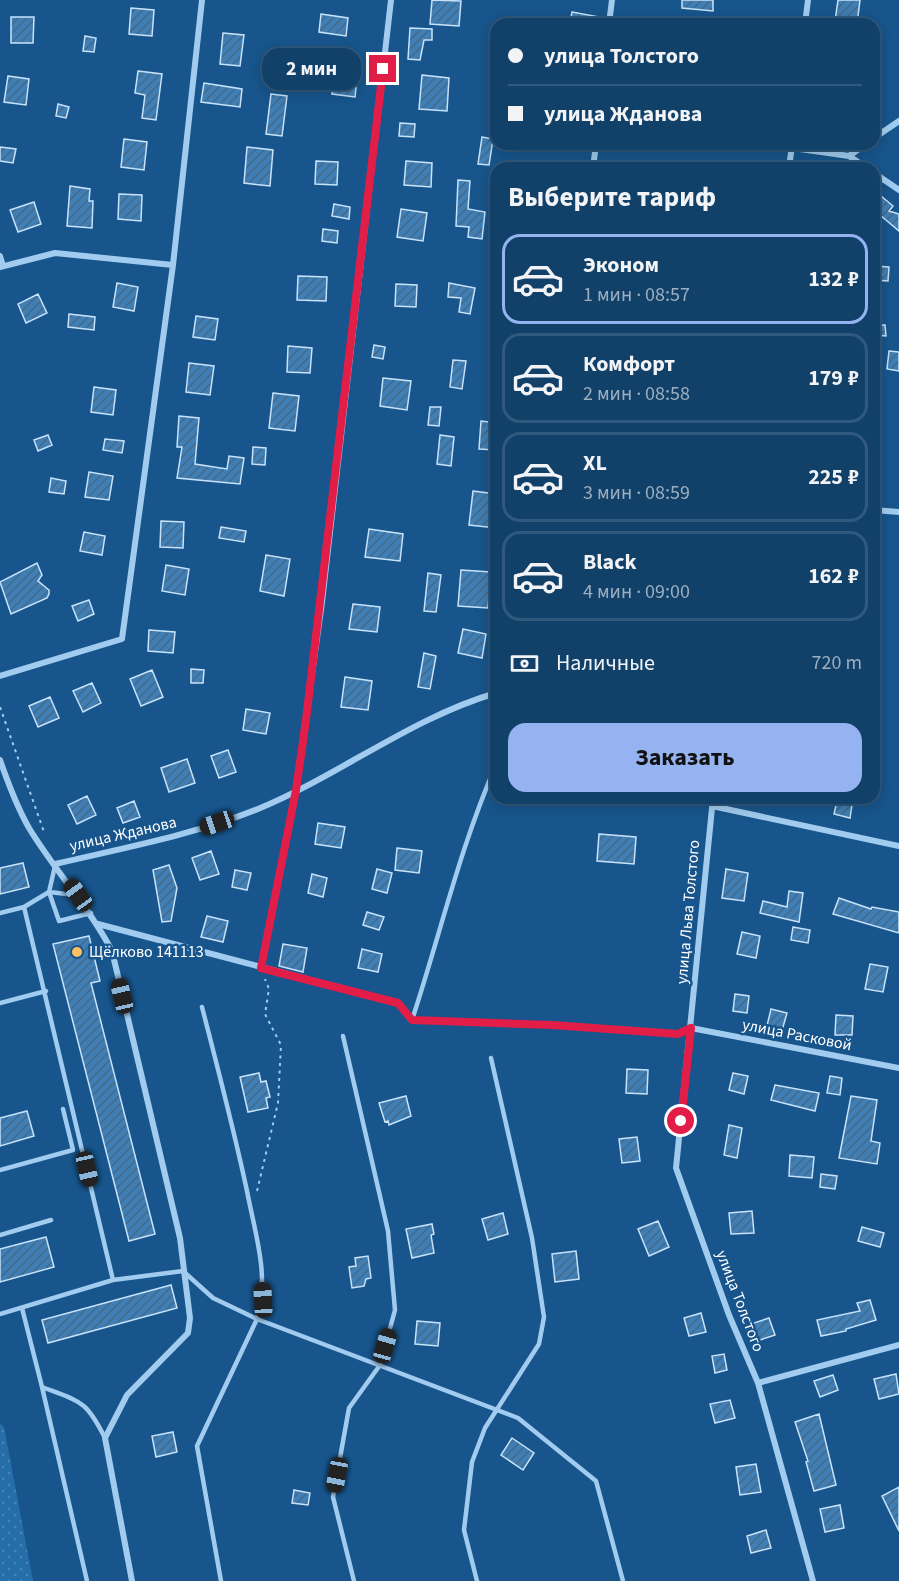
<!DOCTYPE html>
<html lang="ru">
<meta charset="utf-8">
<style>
body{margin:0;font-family:"Source Sans 3",sans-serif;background:#1a476f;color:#f1f3f6;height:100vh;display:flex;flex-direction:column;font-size:22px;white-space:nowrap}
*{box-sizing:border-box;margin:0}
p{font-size:20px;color:#9cafc0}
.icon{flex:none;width:33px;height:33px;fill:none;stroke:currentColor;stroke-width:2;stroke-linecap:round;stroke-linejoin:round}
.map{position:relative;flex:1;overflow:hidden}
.details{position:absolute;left:490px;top:162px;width:390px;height:642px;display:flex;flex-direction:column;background:#114069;border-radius:18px;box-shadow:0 3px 15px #0003,0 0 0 2px #30597d}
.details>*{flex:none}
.guide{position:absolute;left:490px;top:18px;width:390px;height:132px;border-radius:18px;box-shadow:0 3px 15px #0003,0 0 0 2px #30597d;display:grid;align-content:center;height:132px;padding:0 18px;background:#114069}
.end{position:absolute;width:27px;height:27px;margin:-14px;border:8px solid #e11d48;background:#fff;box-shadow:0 0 0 3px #fff}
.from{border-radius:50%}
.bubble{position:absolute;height:42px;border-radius:18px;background:#114069;box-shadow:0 3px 15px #0003,0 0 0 2px #30597d;font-size:20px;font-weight:700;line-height:42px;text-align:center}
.car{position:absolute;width:18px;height:36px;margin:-18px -9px;border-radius:8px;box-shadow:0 0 4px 2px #0007;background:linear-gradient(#222 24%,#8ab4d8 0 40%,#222 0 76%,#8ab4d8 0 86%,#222 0)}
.guide b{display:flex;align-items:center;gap:21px;height:57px;font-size:22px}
.guide b+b{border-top:2px solid #30597d}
.guide i{width:15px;height:15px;background:#f1f3f6}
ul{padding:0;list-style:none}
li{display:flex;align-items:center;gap:18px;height:90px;margin:0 12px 9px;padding:0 6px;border:3px solid #30597d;border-radius:18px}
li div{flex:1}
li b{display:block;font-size:22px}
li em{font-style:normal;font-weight:700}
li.on{border-color:#95b2f1}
li>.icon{width:54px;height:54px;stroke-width:1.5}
h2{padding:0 18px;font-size:27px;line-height:72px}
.pay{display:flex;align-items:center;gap:15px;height:66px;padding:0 18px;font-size:22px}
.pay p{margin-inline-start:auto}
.button{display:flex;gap:12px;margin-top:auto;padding:12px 18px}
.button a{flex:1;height:69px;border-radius:18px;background:#95b2f1;color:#111;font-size:24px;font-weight:700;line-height:69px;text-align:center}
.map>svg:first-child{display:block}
</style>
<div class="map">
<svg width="899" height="1581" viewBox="0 0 899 1581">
<defs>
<pattern id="grass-dots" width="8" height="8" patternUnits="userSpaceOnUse" patternTransform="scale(1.5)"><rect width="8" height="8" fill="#266ea8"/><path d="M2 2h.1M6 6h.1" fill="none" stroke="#4784b5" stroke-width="1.8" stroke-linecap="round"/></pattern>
<pattern id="building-hatch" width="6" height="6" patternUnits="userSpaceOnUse" patternTransform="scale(1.5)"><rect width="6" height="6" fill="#3f7fb5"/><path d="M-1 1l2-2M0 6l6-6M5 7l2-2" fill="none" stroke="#456886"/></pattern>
</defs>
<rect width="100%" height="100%" fill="#17558c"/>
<path fill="url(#grass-dots)" d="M0 1423 4 1427 33 1581H0Z"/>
<path fill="url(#building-hatch)" stroke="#c7e3fb" stroke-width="1.5" d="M432 0 461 1 459 26 430 24Z
M682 0H713V11L682 8Z
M838 0H860L857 24 835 21Z
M131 8 154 10 152 36 129 34Z
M572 12 605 18 604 24 570 23Z
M321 14 348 18 346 36 319 32Z
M11 17H34L33 43H11Z
M410 28 432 29V40H424L420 60 408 59Z
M223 33 244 35 240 66 220 64Z
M85 36 96 38 94 52 83 51Z
M335 67 358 70 355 97 332 94Z
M138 71 162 74 156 120 142 118 145 95 135 93Z
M422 75 449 78 447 111 419 109Z
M8 76 29 79 26 105 4 102Z
M204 83 242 89 240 107 201 102Z
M271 94 287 96 282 136 266 134Z
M58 104 69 107 66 118 56 116Z
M400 123 415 124 414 137 399 136Z
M482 137 493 139 489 165 478 164Z
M124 139 147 142 144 170 121 167Z
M0 147 16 149 13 163 0 161Z
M247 147 273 150 270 186 244 183Z
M316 161 338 162 337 185 315 184Z
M406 161 432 163 431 187 404 185Z
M458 180 470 181 468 209 485 212 482 239 468 237 469 227 456 226Z
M70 186 90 189 89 201H93L92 228 67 226Z
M874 190 893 206 889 211 899 214V231L874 210Z
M119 194 142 195 141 221 118 219Z
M34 202 41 224 18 232 10 210Z
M334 204 350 207 349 219 332 216Z
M401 209 427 213 423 241 397 237Z
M323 229 338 231 337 243 322 241Z
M874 266 889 267 888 281 874 280Z
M298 276 327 277 326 301 297 300Z
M117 283 138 287 134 311 113 307Z
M449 283 475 288 470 314 459 312 461 298 448 297Z
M396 284 417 285 416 307 395 306Z
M38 294 47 313 26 323 18 304Z
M69 314 95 317 94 330 68 327Z
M196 316 218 319 215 340 193 337Z
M874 325H885L886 336 874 335Z
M374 345 385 347 383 359 372 357Z
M288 346 312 348 310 373 287 372Z
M889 351 899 352V371L887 369Z
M453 360 466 361 462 389 450 387Z
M189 363 214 366 210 395 186 392Z
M383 378 411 381 407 410 380 406Z
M94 387 116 390 113 415 91 412Z
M273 393 299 396 295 431 269 428Z
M430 407H441L439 426 428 425Z
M179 416 199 418 195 464 227 469 229 456 244 458 240 484 177 478 182 447H177Z
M481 421 496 423V450L479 449Z
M48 435 52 445 38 451 34 440Z
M440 435 454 437 451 466 437 464Z
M105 439 124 441 122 453 103 450Z
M253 447 266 448 265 465 252 464Z
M89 472 113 476 109 500 85 497Z
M51 478 66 481 64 494 49 492Z
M473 491 496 494V528L469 525Z
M161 521 184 522 183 548 160 547Z
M221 527 246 531 244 542 219 538Z
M369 529 403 534 400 561 365 557Z
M84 532 105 536 102 555 80 551Z
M266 555 290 559 284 596 260 591Z
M37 563 42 575 38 581 49 590V594L47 598 11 614 0 582Z
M166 565 189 569 185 595 162 591Z
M461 570 491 572 488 608 458 606Z
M428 573 441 575 436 612 424 611Z
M89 600 94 614 78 621 72 606Z
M353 604 380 607 377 632 349 629Z
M463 629 486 634 482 658 458 653Z
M149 630 175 632 173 653 148 651Z
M424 653 436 656 430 689 418 687Z
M191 669 204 670 203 683H191Z
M152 670 163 697 141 706 130 679Z
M345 677 372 681 368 710 341 707Z
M92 683 101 703 83 712 73 691Z
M50 697 59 718 38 727 29 706Z
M246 709 270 713 266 734 243 730Z
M228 750 236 772 219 778 211 756Z
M187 759 195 783 169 792 161 768Z
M87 796 96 815 77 824 68 805Z
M134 801 140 817 123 823 117 808Z
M837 801 852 805 850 818 834 814Z
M318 823 345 827 341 848 315 844Z
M599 834 636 837 634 864 597 861Z
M397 848 422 851 419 873 395 870Z
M211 851 219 874 200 880 192 858Z
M23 863 29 887 0 894V868Z
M169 865 177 888 171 921 162 922 153 870Z
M377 869 392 873 387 893 372 889Z
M726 869 748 873 744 901 722 898Z
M235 870 251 873 247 890 232 887Z
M312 874 327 878 323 897 308 893Z
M789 891 803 893 799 922 760 913 763 901 787 907Z
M839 898 871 909 872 907 899 912V933L833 914Z
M367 912 384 917 379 930 363 925Z
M207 916 228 921 223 942 201 937Z
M793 927 810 930 808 943 791 940Z
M742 932 760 936 756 958 737 954Z
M89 936 100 981 91 983 155 1234 129 1241 53 944Z
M283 944 307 948 303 972 279 966Z
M362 949 382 954 378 972 358 968Z
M870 964 888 967 883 992 865 989Z
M735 994 749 996 747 1013 733 1011Z
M771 1009 787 1013 781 1034 766 1030Z
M836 1015 853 1016 852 1035H835Z
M627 1069 648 1070 647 1094 626 1093Z
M259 1073 261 1082 266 1081 270 1097 266 1098 268 1108 248 1112 240 1077Z
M733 1073 748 1076 744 1094 729 1090Z
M830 1076 842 1078 840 1095 827 1093Z
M775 1085 819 1093 815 1111 771 1100Z
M406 1096 411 1116 389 1125 388 1121 385 1122 379 1103Z
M851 1096 877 1100 871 1141 880 1143 877 1164 839 1158Z
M27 1111 34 1136 0 1146V1118Z
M729 1125 742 1128 737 1158 724 1155Z
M637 1137 640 1161 622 1163 619 1139Z
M790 1155 814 1157 812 1178 789 1176Z
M821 1174 837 1176 835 1189 820 1187Z
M752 1211 754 1233 731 1234 729 1213Z
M503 1213 508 1234 488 1240 482 1219Z
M658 1221 669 1247 649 1256 638 1229Z
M432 1224 434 1234 431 1235 434 1253 412 1258 406 1229Z
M862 1227 884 1233 880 1247 858 1241Z
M46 1237 54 1267 0 1282V1249Z
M576 1251 579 1279 555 1282 552 1254Z
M368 1256 371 1278 366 1279 364 1286 352 1288 349 1267 356 1266 355 1258Z
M171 1285 177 1308 48 1343 42 1320Z
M870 1300 876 1320 846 1329V1331L821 1336 817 1320 860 1311 857 1303Z
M701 1313 706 1332 689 1336 684 1318Z
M769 1318 775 1335 754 1342 748 1325Z
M417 1321 440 1323 438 1346 415 1344Z
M724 1354 727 1370 715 1373 712 1356Z
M896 1374 899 1394 879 1399 874 1379Z
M833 1375 838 1390 820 1397 814 1381Z
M730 1400 735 1418 715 1423 710 1404Z
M819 1414 836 1485 814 1491 806 1462 808 1461 795 1422Z
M173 1432 177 1452 156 1457 152 1436Z
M512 1438 534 1453 523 1470 501 1455Z
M756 1464 761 1492 740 1495 736 1467Z
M899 1487V1531L882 1496Z
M294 1490 310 1493 308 1505 292 1503Z
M840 1505 844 1528 825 1532 820 1509Z
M766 1530 771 1548 751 1553 747 1536Z"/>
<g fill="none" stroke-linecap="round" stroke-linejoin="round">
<path stroke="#a1ccef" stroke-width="2" stroke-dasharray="3 4.5" stroke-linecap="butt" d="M0 707 44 832
M257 1191 278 1103 281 1045 265 1014 269 989 265 979"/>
<path stroke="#a1ccef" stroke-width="4.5" d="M55 866 49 892 59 921 91 913
M24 907 113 1280
M0 913 24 907 49 892 76 895
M0 1003 46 991
M202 1007C218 1069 234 1130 247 1191 255 1233 270 1277 257 1319L197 1446 221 1581
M412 1020C440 935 460 847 496 765
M343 1036 388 1231 395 1310 380 1365 349 1408 333 1497 354 1581
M0 1170 73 1150 63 1109
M0 1235 51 1220
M22 1308 42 1387C81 1402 86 1400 105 1438
M0 1314 113 1280 183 1271 213 1298 257 1319 518 1418 596 1481 623 1581
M42 1387 87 1581
M477 1581 464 1530 472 1462 485 1428 539 1344 544 1317 532 1238 491 1058"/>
<path stroke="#a1ccef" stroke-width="6" d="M609 24 612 0
M805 24 808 0
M874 138 899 121
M765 144 849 156 867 168
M849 156 866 144
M593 168 596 144
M789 168 792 145
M874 173 899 190
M0 256 3 266
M0 267 55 253 173 265
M874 510 899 512
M0 676 122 639 173 265 202 0
M0 760C8 783 17 807 29 828 55 871 89 907 112 951L180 1238 190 1318 188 1333 127 1395 105 1438 132 1581
M713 798 676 1168 729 1315 758 1383 813 1581
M712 806 899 846
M55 864C123 848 193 835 258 809 340 775 411 718 496 693
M98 924 398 1003 412 1020 552 1025 678 1034 691 1028
M261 968 296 790 322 602 391 0
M691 1028 899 1068
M758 1383 899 1345"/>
</g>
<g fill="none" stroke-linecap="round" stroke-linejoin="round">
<path stroke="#e11d48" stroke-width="8" d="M383 69 306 720 296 790 261 968 398 1003 412 1020 552 1025 678 1034 691 1028 681 1121"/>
</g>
<circle fill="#ffc15f" stroke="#17558c" stroke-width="2" cx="77" cy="952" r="6"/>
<g text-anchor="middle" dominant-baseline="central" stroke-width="5" stroke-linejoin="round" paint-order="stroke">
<g font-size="16" fill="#fff" stroke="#17558c">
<text transform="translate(123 834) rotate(-13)">улица Жданова</text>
<text transform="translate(688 912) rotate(-85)">улица Льва Толстого</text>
<text transform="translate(797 1035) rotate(11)">улица Расковой</text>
<text transform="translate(740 1301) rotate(69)">улица Толстого</text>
</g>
<g font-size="16" fill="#fff" stroke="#17558c" text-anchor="start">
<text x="89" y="952">Щёлково 141113</text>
</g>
</g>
</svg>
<i class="end from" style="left:681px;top:1121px"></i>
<i class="end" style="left:383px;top:69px"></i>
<div class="bubble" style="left:262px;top:48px;width:99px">2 мин</div>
<i class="car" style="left:217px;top:823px;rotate:251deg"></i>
<i class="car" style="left:78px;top:895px;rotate:324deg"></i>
<i class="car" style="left:122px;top:996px;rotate:347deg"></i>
<i class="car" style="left:87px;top:1169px;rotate:167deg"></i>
<i class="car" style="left:263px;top:1300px;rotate:357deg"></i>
<i class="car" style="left:385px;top:1346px;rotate:16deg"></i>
<i class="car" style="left:337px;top:1475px;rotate:191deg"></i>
<div class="guide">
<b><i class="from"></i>улица Толстого</b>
<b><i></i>улица Жданова</b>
</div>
<section class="details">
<h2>Выберите тариф</h2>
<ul>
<li class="on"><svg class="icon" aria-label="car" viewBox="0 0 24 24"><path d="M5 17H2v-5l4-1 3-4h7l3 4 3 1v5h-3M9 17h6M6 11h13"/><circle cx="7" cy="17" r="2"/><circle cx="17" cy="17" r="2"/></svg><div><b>Эконом</b><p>1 мин · 08:57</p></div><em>132 ₽</em></li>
<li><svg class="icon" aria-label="car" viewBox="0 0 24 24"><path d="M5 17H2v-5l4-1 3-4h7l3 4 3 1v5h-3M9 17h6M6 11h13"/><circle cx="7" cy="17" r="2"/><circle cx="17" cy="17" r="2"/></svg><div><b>Комфорт</b><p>2 мин · 08:58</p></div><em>179 ₽</em></li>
<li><svg class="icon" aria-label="car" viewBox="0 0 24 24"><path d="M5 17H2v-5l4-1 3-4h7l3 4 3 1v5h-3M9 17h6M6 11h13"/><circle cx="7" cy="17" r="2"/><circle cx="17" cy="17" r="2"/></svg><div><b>XL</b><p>3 мин · 08:59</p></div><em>225 ₽</em></li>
<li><svg class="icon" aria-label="car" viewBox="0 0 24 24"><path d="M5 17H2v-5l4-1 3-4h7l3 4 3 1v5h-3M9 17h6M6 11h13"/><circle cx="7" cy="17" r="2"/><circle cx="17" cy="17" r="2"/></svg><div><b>Black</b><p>4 мин · 09:00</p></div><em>162 ₽</em></li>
</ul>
<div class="pay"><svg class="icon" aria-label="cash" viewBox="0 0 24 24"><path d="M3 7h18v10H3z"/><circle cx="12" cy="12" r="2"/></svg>Наличные<p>720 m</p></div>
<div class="button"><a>Заказать</a></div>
</section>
</div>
